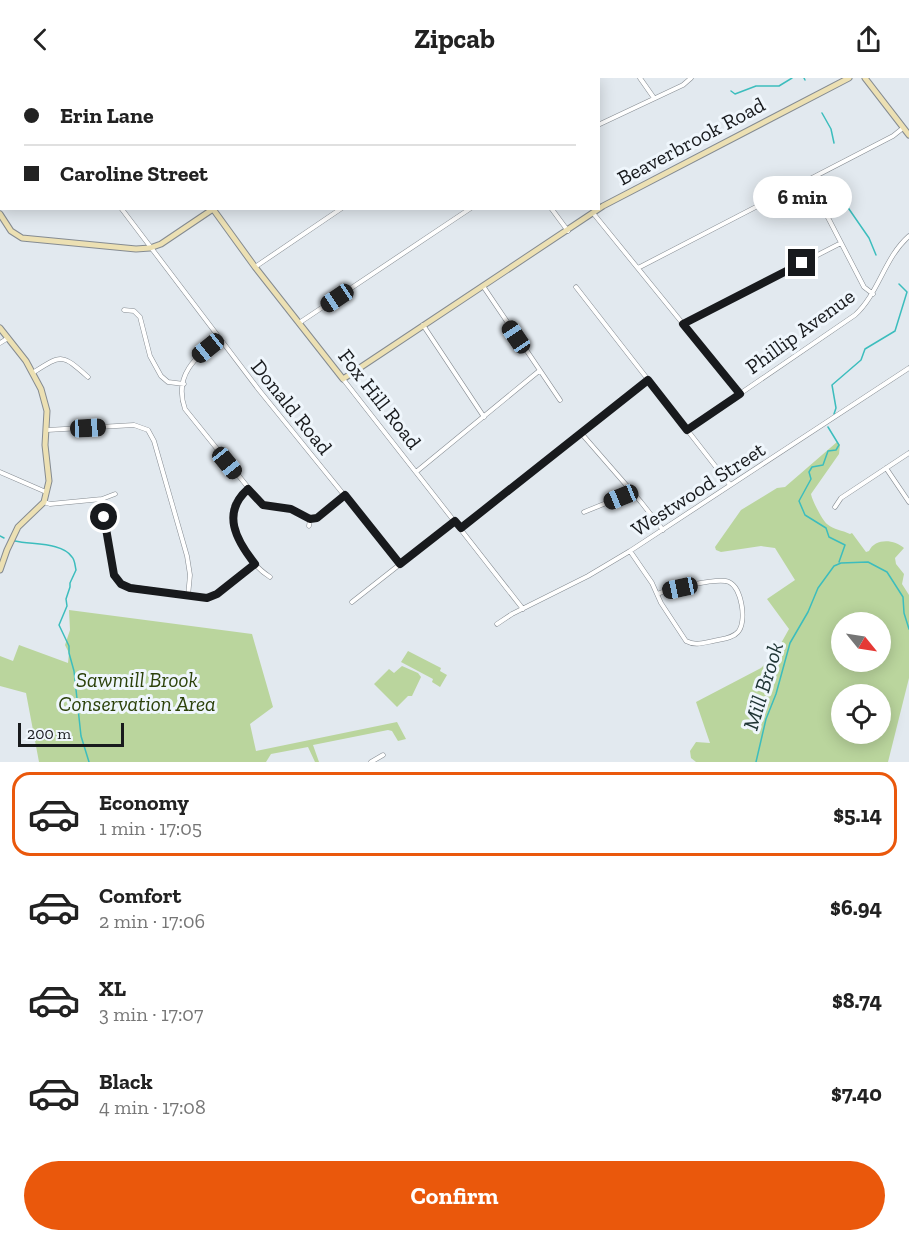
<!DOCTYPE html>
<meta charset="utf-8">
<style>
body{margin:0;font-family:"Zilla Slab",serif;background:#f6f6f6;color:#222;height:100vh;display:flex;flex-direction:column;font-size:22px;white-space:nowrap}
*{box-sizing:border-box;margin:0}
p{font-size:20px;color:#767676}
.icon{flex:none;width:33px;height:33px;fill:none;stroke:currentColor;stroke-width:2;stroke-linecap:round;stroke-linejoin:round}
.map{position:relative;height:684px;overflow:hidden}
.side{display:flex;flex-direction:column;background:#fff;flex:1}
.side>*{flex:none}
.top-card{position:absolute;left:0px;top:0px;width:600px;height:132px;box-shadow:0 3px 15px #0003;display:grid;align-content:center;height:132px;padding:0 24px;background:#fff}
.needle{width:39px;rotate:120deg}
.fabs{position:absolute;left:831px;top:534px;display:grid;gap:12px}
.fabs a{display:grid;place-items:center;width:60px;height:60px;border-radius:50%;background:#fff;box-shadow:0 3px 15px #0003;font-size:30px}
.scale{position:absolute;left:18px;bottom:15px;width:106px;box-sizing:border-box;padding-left:6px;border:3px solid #181a1d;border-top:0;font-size:16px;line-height:21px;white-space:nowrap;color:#181a1d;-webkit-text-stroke:4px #eff6fc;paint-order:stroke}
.end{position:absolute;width:27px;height:27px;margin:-14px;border:8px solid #181a1d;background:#fff;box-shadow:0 0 0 3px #fff}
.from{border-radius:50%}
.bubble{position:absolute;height:42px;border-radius:21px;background:#fff;box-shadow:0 3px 15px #0003;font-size:20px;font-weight:700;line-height:42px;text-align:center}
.car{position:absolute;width:18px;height:36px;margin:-18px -9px;border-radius:8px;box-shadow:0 0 4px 2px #0007;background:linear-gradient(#222 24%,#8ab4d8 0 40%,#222 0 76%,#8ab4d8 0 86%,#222 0)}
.top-card b{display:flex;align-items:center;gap:21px;height:57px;font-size:22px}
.top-card b+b{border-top:2px solid #e0e0e0}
.top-card i{width:15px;height:15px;background:#222}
ul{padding:10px 0 0;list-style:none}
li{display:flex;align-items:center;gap:18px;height:84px;margin:0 12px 9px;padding:0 12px;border:3px solid transparent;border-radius:18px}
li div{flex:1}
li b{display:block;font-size:22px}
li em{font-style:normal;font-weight:700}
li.selected{border-color:#ea580c}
li>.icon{width:54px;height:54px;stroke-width:1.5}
.action{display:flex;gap:12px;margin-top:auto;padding:12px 24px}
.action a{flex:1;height:69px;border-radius:36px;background:#ea580c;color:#fff;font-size:24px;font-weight:700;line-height:69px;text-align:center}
header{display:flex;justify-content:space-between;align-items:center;height:78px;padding:0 24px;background:#fff;font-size:27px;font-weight:700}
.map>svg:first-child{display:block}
</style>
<header><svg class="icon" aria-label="back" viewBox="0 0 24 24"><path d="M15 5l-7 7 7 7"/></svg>Zipcab<svg class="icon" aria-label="share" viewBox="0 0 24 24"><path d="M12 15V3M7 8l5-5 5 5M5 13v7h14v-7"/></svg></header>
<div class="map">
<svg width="909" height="684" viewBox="0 0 909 684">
<rect width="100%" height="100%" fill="#e2e9ef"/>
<path fill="#bad59d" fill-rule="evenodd" d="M837 364 840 367 839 376 811 416C812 422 822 442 827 446 834 452 842 452 850 456L852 455 866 474 869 473C875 460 894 461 904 470L895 480 896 486 904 496 902 506 909 517V600L888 684H696L691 680 690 673 696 664 710 665 696 624 761 590 775 576 789 551 767 521 795 502 775 470 761 468 721 474 716 472 715 469 741 432 777 410 785 409ZM842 544H880V584H842ZM842 616H880V656H842Z
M69 532 252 556 273 629 250 646 256 673 397 644 406 661 398 663 392 653 388 652 313 667 319 684H315L308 669 271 676 266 684H39L26 615 0 608V578L13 583 19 567 68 585 69 575 65 567 70 552Z
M408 573 441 590 440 593 447 597 440 609 432 604 433 601 401 584Z
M402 588 418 595 421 599 412 618H408L397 629 374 606 389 591 394 595Z"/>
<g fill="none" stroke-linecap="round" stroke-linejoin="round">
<path stroke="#3cbdbd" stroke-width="1.5" d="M804 0 805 2
M731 13 735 16 756 8H779L792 0
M822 35 831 51 834 65
M838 107 840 118 869 160 876 177
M834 336 836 330 832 307 861 282 865 271 895 253 907 214 899 206
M828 349 839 367 836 372 828 373 823 387 812 389 809 394 811 401 799 423 805 437 826 450 829 459 845 467 839 484
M0 458 4 460
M15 463C32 467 62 464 72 479 75 482 75 488 76 492L70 505V509L66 521 67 528 59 547 69 568V575L74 593 81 658 89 684
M756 684 766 641 776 616 790 565 808 534 818 510 834 488 841 485 868 484 887 494 903 519 904 535 909 551"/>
<g stroke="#858b91" stroke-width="5">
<path id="street" d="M139 0 141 2
M258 0V2
M334 0 335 2
M456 0 457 2
M640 0 654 20
M544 2H550
M0 27H2
M598 47 683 7 691 0
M0 98H2
M808 101 864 209 873 216
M121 130 259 312 400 486
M551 130 568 153
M593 135 740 316
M255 189 342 130
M638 190 893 58 903 50
M483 208 560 322
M576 209 730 407
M124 232 134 233 140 239 150 278 161 298 168 304 184 306
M299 245 471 130
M683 246 841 165
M423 247 484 339
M219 261C196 279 173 297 185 331L259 423 265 428 291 431 310 441
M0 265 8 260
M34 294C62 276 62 276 88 299
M343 301 523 531
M47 352 134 347 148 352 154 363 187 478 190 497 188 518
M687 352 855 237C879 215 884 180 909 158
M581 355 641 424 663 452
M886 390 909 424
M0 394 46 414
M416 394 539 293
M248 411C243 415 238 419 235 425 224 450 250 486 270 499
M102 421 114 497 118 503 125 508 207 520 217 515 255 486
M44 424 50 426 102 421 115 416
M835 429 841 420 909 375
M584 434 621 419 631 412
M309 448 310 441 317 439 345 417
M461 451 648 302
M630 473 652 505 661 525 686 563C695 568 703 565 713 563 721 561 732 561 738 554 747 544 742 510 729 504 718 499 670 511 657 516
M352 524 455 443
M497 546 512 536 588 498 630 473 909 290
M371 684 383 677"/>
</g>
<g stroke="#858b91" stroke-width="7">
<path id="secondary" d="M865 0 909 57
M0 136 11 153 22 160 136 171 150 170 161 166 213 131 255 189 343 301 603 128 849 0
M0 250 26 283 41 311 47 333 45 367 49 403 44 424 18 449 7 472 0 492"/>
</g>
<use href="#street" stroke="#fff" stroke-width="4"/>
<use href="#secondary" stroke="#ece0b3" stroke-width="5"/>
</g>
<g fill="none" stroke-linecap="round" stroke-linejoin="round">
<path stroke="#181a1d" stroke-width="8" d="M104 439 114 497 121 506 130 510 207 520 217 516 255 486C236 462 221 435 248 411L263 427 291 431 310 441 317 440 345 417 400 486 455 443 461 450 648 302 687 352 740 316 683 246 802 185"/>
</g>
<g text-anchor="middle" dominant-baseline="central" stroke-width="6" stroke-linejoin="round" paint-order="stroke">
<g font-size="21" fill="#181a1d" stroke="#eff6fc">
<text transform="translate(691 63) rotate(-28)">Beaverbrook Road</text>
<text transform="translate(800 253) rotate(-36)">Phillip Avenue</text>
<text transform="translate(380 321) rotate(52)">Fox Hill Road</text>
<text transform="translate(292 329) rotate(51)">Donald Road</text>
<text transform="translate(698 411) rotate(-33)">Westwood Street</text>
</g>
<g font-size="21" font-style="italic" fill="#2b4109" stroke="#eff6fc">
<text x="137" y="601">Sawmill Brook<tspan x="137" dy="24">Conservation Area</tspan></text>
</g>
<g font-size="22" font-style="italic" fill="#1e3434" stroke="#eff6fc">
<text transform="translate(763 608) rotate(-73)">Mill Brook</text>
</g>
</g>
</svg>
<div class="fabs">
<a><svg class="needle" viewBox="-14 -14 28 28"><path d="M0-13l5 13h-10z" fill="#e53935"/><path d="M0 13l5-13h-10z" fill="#767676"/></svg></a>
<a><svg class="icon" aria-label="locate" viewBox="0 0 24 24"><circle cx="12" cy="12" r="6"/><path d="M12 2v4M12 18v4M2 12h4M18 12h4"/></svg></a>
</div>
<div class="scale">200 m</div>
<i class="end from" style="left:104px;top:439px"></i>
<i class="end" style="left:802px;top:185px"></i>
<div class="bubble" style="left:753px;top:98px;width:99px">6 min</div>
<i class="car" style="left:337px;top:220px;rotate:236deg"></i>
<i class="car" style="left:516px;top:259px;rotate:326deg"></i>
<i class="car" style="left:208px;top:270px;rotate:231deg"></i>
<i class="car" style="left:88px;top:350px;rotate:87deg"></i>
<i class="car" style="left:227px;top:385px;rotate:141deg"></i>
<i class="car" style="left:621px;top:419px;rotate:248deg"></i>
<i class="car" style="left:680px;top:510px;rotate:258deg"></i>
<div class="top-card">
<b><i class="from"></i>Erin Lane</b>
<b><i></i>Caroline Street</b>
</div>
</div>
<section class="side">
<ul>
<li class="selected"><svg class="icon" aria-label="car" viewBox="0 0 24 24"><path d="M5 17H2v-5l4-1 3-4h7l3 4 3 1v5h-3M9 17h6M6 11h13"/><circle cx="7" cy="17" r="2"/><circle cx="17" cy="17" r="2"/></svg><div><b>Economy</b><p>1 min · 17:05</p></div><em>$5.14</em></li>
<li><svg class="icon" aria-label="car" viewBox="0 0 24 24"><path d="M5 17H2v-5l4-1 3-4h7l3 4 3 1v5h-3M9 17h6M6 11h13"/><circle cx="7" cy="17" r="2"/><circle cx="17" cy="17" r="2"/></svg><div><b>Comfort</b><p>2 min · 17:06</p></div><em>$6.94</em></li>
<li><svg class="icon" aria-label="car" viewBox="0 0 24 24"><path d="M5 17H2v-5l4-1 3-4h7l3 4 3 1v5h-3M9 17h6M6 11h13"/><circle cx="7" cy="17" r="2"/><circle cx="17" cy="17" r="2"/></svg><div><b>XL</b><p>3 min · 17:07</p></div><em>$8.74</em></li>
<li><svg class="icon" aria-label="car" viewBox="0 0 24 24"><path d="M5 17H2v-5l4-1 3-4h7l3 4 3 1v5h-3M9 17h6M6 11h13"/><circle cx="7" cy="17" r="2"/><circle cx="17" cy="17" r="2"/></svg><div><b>Black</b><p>4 min · 17:08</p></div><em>$7.40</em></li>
</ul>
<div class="action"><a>Confirm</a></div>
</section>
